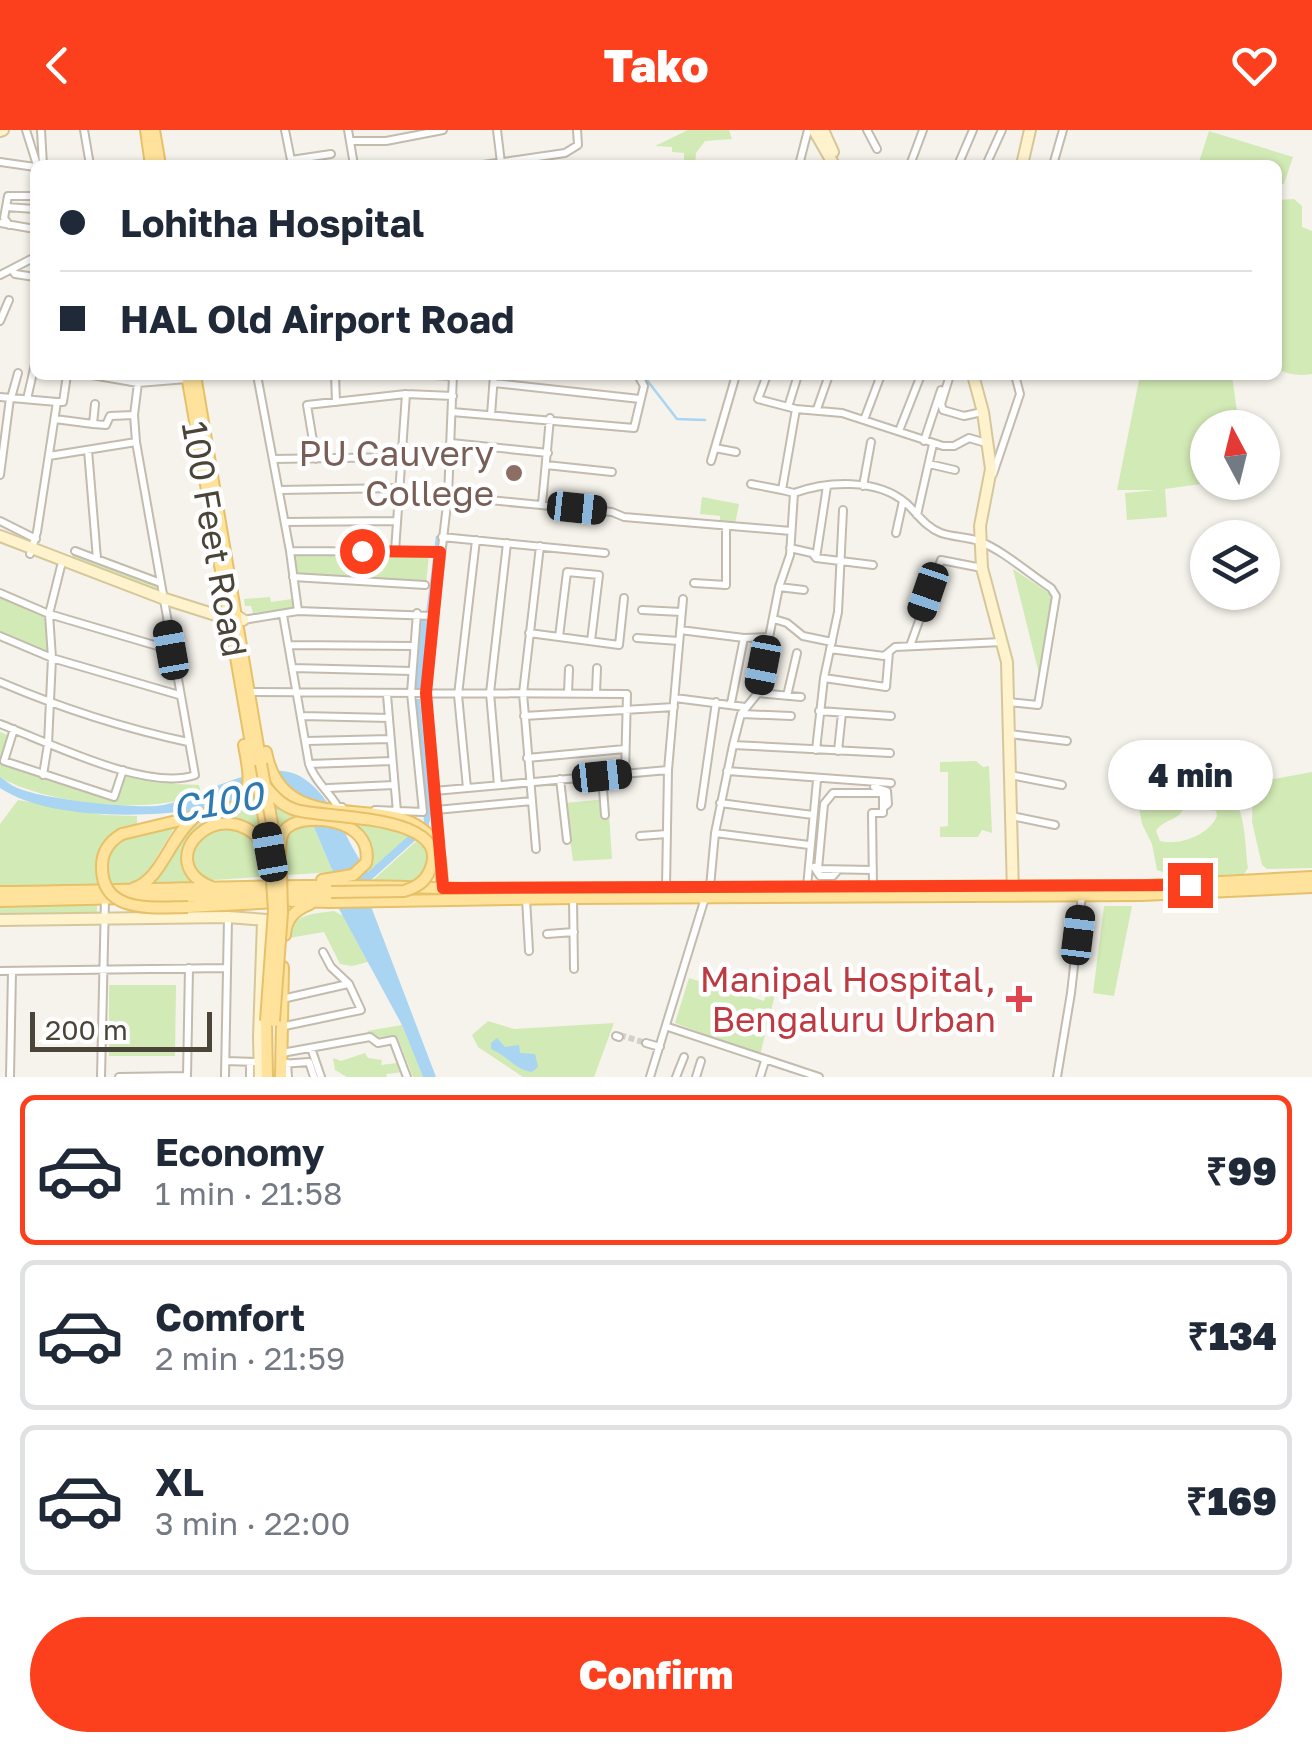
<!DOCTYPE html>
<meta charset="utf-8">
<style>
body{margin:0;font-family:"Golos Text",sans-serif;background:#f2f2f3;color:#1f2937;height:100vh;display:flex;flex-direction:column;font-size:38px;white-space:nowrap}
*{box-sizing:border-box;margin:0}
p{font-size:32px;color:#747a83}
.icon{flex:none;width:55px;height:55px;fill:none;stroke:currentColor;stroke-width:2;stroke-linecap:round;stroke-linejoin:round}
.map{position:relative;height:947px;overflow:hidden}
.details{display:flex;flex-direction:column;background:#fff;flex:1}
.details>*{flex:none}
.top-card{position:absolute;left:30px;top:30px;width:1252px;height:220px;border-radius:15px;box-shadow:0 2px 8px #0004;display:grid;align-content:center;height:220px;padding:0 30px;background:#fff}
.needle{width:65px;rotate:353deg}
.tools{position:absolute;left:1190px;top:280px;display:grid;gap:20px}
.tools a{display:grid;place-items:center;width:90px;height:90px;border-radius:50%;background:#fff;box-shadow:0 2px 8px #0004;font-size:50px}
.scale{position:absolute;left:30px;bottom:25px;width:182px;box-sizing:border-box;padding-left:10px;border:5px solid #4b4439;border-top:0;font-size:28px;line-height:35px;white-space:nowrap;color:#4b4439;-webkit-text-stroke:8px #fff;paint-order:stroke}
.end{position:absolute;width:45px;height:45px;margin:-22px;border:12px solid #fc3f1d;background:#fff;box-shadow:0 0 0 5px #fff}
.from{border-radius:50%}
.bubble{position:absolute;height:70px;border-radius:35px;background:#fff;box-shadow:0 2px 8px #0004;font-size:32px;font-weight:800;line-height:70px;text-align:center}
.car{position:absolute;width:30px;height:60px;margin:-30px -15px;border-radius:12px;box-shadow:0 0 8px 2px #0007;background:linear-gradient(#222 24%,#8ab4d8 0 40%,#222 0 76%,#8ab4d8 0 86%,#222 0)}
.top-card b{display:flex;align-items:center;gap:35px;height:95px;font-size:38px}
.top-card b+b{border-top:2px solid #e0e1e3}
.top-card i{width:25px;height:25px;background:#1f2937}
ul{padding:18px 0 0;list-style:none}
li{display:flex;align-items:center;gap:30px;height:150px;margin:0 20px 15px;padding:0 10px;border:5px solid #e0e1e3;border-radius:15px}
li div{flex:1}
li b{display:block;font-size:38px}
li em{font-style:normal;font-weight:800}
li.selected{border-color:#fc3f1d}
li>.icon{width:90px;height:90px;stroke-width:1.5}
.cta{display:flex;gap:20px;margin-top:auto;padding:20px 30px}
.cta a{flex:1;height:115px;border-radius:60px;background:#fc3f1d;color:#fff;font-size:40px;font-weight:800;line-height:115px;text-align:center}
header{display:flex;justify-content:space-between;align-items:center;height:130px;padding:0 30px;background:#fc3f1d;color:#fff;font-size:45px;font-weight:800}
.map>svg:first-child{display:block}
</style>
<header><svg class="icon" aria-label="back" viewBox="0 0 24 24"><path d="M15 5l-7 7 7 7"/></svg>Tako<svg class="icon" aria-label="heart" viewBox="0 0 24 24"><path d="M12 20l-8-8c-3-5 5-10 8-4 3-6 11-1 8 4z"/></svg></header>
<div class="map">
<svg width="1312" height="947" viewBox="0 0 1312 947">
<rect width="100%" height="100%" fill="#f6f3ec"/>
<path fill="#d2eab5" d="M688 0H729L732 9 705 11 696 23 695 35 684 33V23L672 22V17L655 16Z
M1209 1 1293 27 1284 54H1278V35H1198Z
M1294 69 1302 76V97L1312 101V244C1299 246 1289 245 1278 239V70Z
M1140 245H1232L1239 297 1208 298V353L1165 359 1167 387 1127 390 1125 363 1156 360H1117Z
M702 367 739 374 735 394 720 393V386L700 384Z
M74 422 155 453 158 463 71 429Z
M294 423 429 424 426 455 296 445Z
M1013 439 1052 465 1039 544Z
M0 467 46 488 49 522 0 503Z
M270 467 271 472 292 469 293 478 253 483 251 476H245L244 469Z
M0 602 10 606 1 632 115 669 126 641 176 654 199 655 201 663C154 686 44 674 0 647Z
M1137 613 1145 655 1158 669H1175L1185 673C1182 692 1165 687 1156 701L1160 711C1180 716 1209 705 1217 686L1216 681 1195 677 1194 672C1246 634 1244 705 1248 738L1244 744 1177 747 1157 740 1152 714 1142 694 1132 640V623Z
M976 631 983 637 989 636 992 703 982 700 978 707H940V697L948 696V642H940V632Z
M1312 642V738L1267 739 1262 735 1252 692 1253 658 1269 650Z
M267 667 314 697 333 742 213 750 190 747 195 754 153 752 184 700 200 691 238 681 246 673Z
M608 669 612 729 573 731 565 673Z
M18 670 105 685 137 686V695L165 689 174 698 144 748C106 764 41 756 0 756V694Z
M351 693 407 700 409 706 368 743 365 739C379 722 369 703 351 693Z
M422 706 433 732 431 750H373Z
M97 775V783L0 785V777Z
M1104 776H1132L1114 866 1093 863Z
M334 781 343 786 368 832 352 836 340 834 324 802 289 808C291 783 314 784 334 781Z
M773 847 779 849 760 925 675 893 689 848 764 871Z
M109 855H176L175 926H109Z
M488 891 514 899 614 893 594 947H523L478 917 472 905Z
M402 895 423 947H413L397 906 376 907 367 901Z
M365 923 368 928 382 930 381 935 397 933 404 942 386 944 387 947H347L335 940 333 928 341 931Z"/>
<path fill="#a9d4f2" d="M421 487 429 488 421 561 414 560Z
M414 569H420L431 685 428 699 371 750 372 779 436 947H423L402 895 339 779 333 742 314 697 300 685 275 679 267 667C198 686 61 698 0 658V647C6 651 13 657 20 659 44 669 139 680 164 675 201 667 268 624 303 648 334 668 346 713 368 742L424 692Z
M497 908 505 917 519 915 520 923 535 924 538 937 532 942C515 940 507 925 491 919V913Z"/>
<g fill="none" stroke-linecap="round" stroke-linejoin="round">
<path stroke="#a9d4f2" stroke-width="2.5" d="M643 245 677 289 705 290
M427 485 437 407"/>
<path stroke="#d4d0c8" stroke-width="6" stroke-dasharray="6 3" stroke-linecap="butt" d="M620 905 646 913"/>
<g stroke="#c2bbae" stroke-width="10">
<path id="street" d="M26 0 37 35
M41 0 43 35
M84 0 90 35
M285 0 292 35
M348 0 354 35
M497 0 501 33
M867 0 877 19
M352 11H386L443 0
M291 30 331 24
M0 32 35 37
M483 35 565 23 578 15 577 0
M799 35 808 0
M910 35 923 0
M958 35 973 0
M986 35 1002 0
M1053 35 1063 0
M35 66H8L6 77 35 79
M6 77 4 88 9 95
M0 93 35 99
M13 141 15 144 35 147
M0 145 35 127
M0 191 9 170
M92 245 138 253 187 249
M257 245 290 421 298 481
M335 245 336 272
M433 245 453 246
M767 245 758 269 796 279 842 283 943 316H954L969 308 986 313
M950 245 941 274 943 280 964 286 982 282
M494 253 640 269
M0 267 57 272
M11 268 18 243
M27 269 35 234
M788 277 798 245
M817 279 829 245
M452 282 634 298 644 256 638 245
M491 285 494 245
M55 289 93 294 95 274
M864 290 881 245
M93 294 106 295 110 286 134 285
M899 301 921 245
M924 311 941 260
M451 313 548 323
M715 318 736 322
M88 320 97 429
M49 326 136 312
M273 329 402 327
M316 329 307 275 406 264 453 266
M711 331 736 245
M929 334 955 340
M546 335 612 342
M993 344 1020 264 1015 245
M0 345 10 268
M751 354 782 360
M863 356 871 312
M279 360 399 358
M794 363C827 351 877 348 906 373 917 383 925 397 941 403 953 407 967 407 979 411 1004 421 1028 443 1051 458L1056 466 1038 575 1008 572
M448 366 612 382 624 387 791 401
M542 374 550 288
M917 385 933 314
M0 391 36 409
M285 392 397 391
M896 403 903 371
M442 407 605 423
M790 418 812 423 816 428 873 435
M75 421 158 452
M290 421 440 422
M395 421 406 264
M30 424 37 402 57 272H63L67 245
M816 428 827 356
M293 447 425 455
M694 453 726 455V398
M779 457 804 460
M0 463 49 484 171 520
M642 480 681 482
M283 485 309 634C314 650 329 662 338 677H342
M774 489 787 493 803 506 832 512
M243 490 298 481 433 486
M680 500 744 508 769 507
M529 503 619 515 624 468
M0 506 52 528 179 565
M559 507 567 442 599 445 591 511
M637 508 679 511
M289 515 414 516
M910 516 941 430 982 438
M830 519 884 526 895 517 1002 512
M293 538 412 541
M824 548 886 557 889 522
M0 552C61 578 123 598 188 612
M250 562 627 564 625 644
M568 563 569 539
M596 563 597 538
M758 563 801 567
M387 565 397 682
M787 566 797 523
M675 568 745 577
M731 573 744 508
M819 581 891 586
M742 584 791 586
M303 586 389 588
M524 586 674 577
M0 594C48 612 147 662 195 645L136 312 134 285 138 253
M14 599 4 631 114 667 123 640
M1009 604 1067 611
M307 611 390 609
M733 615 890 623
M816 620 824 548 838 482 843 380
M838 621 842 583
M527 628 625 619
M309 634 392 631
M727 641 891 653
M43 645 48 614 52 528 49 484 61 436
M1010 645 1062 655
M602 646 605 685
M560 649 567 710
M498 655 490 563 507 413
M874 657 887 661 888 674 884 677
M328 658 394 655
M467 658 458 565 476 410
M434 661 668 640
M720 673 813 685
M701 676 716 572
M375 680 423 682 411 563 417 483
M436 680 532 671
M1012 686 1055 695
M715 703 809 715
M640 706 667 704
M438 715 425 563 448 366 453 245
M536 719 523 563 540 416
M814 737 820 746H833L838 740
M873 740 818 739 824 674 833 663H883V683H872L873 757
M666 757 668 640 683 469
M710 757 715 703 733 615 741 584 758 563 779 457 790 425 794 363 782 360 796 279
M807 757 817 650
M526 768 529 821
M573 769 574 839
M547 804 574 802
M0 841 226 838
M282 869 348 854
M280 897 361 880 349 854 331 837 323 822
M668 897 819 947
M616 906 619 907
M646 913 660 917
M311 918 321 947
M282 923 370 907 378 913 393 910 407 947
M226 931 258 932
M250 932V947
M287 933 288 947
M281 934 309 932 314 947
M10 947 12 841
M101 947 105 769
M119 947 187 946
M187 947 189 838
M225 947 228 788
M650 947 705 768
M676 947 684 927
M696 947 701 931
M760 947 765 931
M1057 947 1071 863 1082 765"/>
</g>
<g stroke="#d6c79b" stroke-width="14">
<path id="secondary" d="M814 0 834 35
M823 0 833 22
M0 1 3 0
M1022 35 1030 0
M973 245 983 282 991 339 980 396 982 438 1007 532 1013 762
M0 406 162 468 219 486H237L243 490
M0 790 228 787 281 791
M260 947 259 907 263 791"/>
</g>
<g stroke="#e6c16a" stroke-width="14">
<path id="primary" d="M146 0 151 35
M154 0 160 35
M187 245 270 723
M195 245 261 634
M266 622C284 717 398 655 434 712 442 725 440 743 443 758
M122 704 235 677C255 659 248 639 244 615
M280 724C280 717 280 707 284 701 299 680 375 687 366 733L353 745 322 750
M134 758C160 751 170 708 192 690
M214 758C146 733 223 654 267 718
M0 762C154 761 307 751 461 759L1146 756 1312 747
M281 764 331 762
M0 771 260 765 293 771 330 772 573 768 1141 765 1312 757
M188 777 278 772
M285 805C286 788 295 780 310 774
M266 891 267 947
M281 947 283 837"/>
</g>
<use href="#street" stroke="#fff" stroke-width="6"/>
<use href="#secondary" stroke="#fff3cd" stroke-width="10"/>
<use href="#primary" stroke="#ffe39c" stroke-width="10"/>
<g stroke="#e6c16a" stroke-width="14" stroke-linecap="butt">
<path id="primary-bridge" d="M261 634 281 742 282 783 274 891
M265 656C275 667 282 676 296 680 325 689 461 683 428 744 423 754 414 758 404 761L331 762
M122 704C110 711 102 721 102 736 101 785 155 777 188 777
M266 891 274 780 270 723"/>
</g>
<use href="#primary-bridge" stroke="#ffe39c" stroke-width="10"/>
</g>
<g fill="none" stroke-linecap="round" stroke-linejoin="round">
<path stroke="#fc3f1d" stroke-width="12" d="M362 421 440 422 426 563 443 758 1190 755"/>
</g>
<circle fill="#8d6e63" stroke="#fff" stroke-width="4" cx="514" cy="343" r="10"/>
<path fill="#e0444e" stroke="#fff" stroke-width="4" d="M1014 854h10v10h10v10h-10v10h-10v-10h-10v-10h10z"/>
<g text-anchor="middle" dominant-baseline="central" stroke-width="9" stroke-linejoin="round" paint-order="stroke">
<g font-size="35" fill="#785e54" stroke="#fff" text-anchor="end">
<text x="494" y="323">PU Cauvery<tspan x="494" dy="40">College</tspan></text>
</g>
<g font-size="35" fill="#4b4439" stroke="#fff">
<text transform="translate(215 409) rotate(80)">100 Feet Road</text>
</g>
<g font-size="35" fill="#be3a42" stroke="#fff" text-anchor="end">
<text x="996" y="849">Manipal Hospital,<tspan x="996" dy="40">Bengaluru Urban</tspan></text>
</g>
<g font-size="38" font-style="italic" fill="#2e7ab2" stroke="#fff">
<text transform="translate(217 671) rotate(-9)">C100</text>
</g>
</g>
</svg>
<div class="tools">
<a><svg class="needle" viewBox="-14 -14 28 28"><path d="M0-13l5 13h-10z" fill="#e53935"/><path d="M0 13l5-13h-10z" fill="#747a83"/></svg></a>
<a><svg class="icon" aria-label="layers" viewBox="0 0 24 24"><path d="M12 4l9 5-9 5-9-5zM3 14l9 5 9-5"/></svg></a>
</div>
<div class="scale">200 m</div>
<i class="end from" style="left:362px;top:421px"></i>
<i class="end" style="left:1190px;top:755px"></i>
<div class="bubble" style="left:1108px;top:610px;width:165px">4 min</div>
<i class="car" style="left:577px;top:378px;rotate:96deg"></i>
<i class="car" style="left:928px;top:462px;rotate:199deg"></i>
<i class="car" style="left:171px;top:520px;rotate:350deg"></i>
<i class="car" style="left:763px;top:535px;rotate:191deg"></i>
<i class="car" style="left:602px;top:646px;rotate:84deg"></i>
<i class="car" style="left:270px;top:722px;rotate:350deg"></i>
<i class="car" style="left:1078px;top:805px;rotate:7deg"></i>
<div class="top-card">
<b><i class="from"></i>Lohitha Hospital</b>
<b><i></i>HAL Old Airport Road</b>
</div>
</div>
<section class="details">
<ul>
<li class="selected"><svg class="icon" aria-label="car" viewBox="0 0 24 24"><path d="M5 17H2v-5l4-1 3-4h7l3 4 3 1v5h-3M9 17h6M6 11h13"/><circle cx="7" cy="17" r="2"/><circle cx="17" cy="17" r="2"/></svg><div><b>Economy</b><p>1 min · 21:58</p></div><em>₹99</em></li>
<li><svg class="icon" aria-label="car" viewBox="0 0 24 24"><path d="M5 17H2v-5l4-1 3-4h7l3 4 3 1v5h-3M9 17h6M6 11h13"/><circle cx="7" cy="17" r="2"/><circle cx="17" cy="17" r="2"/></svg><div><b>Comfort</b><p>2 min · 21:59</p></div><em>₹134</em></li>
<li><svg class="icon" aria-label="car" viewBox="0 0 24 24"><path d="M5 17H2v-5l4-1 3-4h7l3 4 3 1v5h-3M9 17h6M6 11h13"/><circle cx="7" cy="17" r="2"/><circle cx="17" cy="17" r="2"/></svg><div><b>XL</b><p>3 min · 22:00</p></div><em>₹169</em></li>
</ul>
<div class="cta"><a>Confirm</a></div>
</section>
